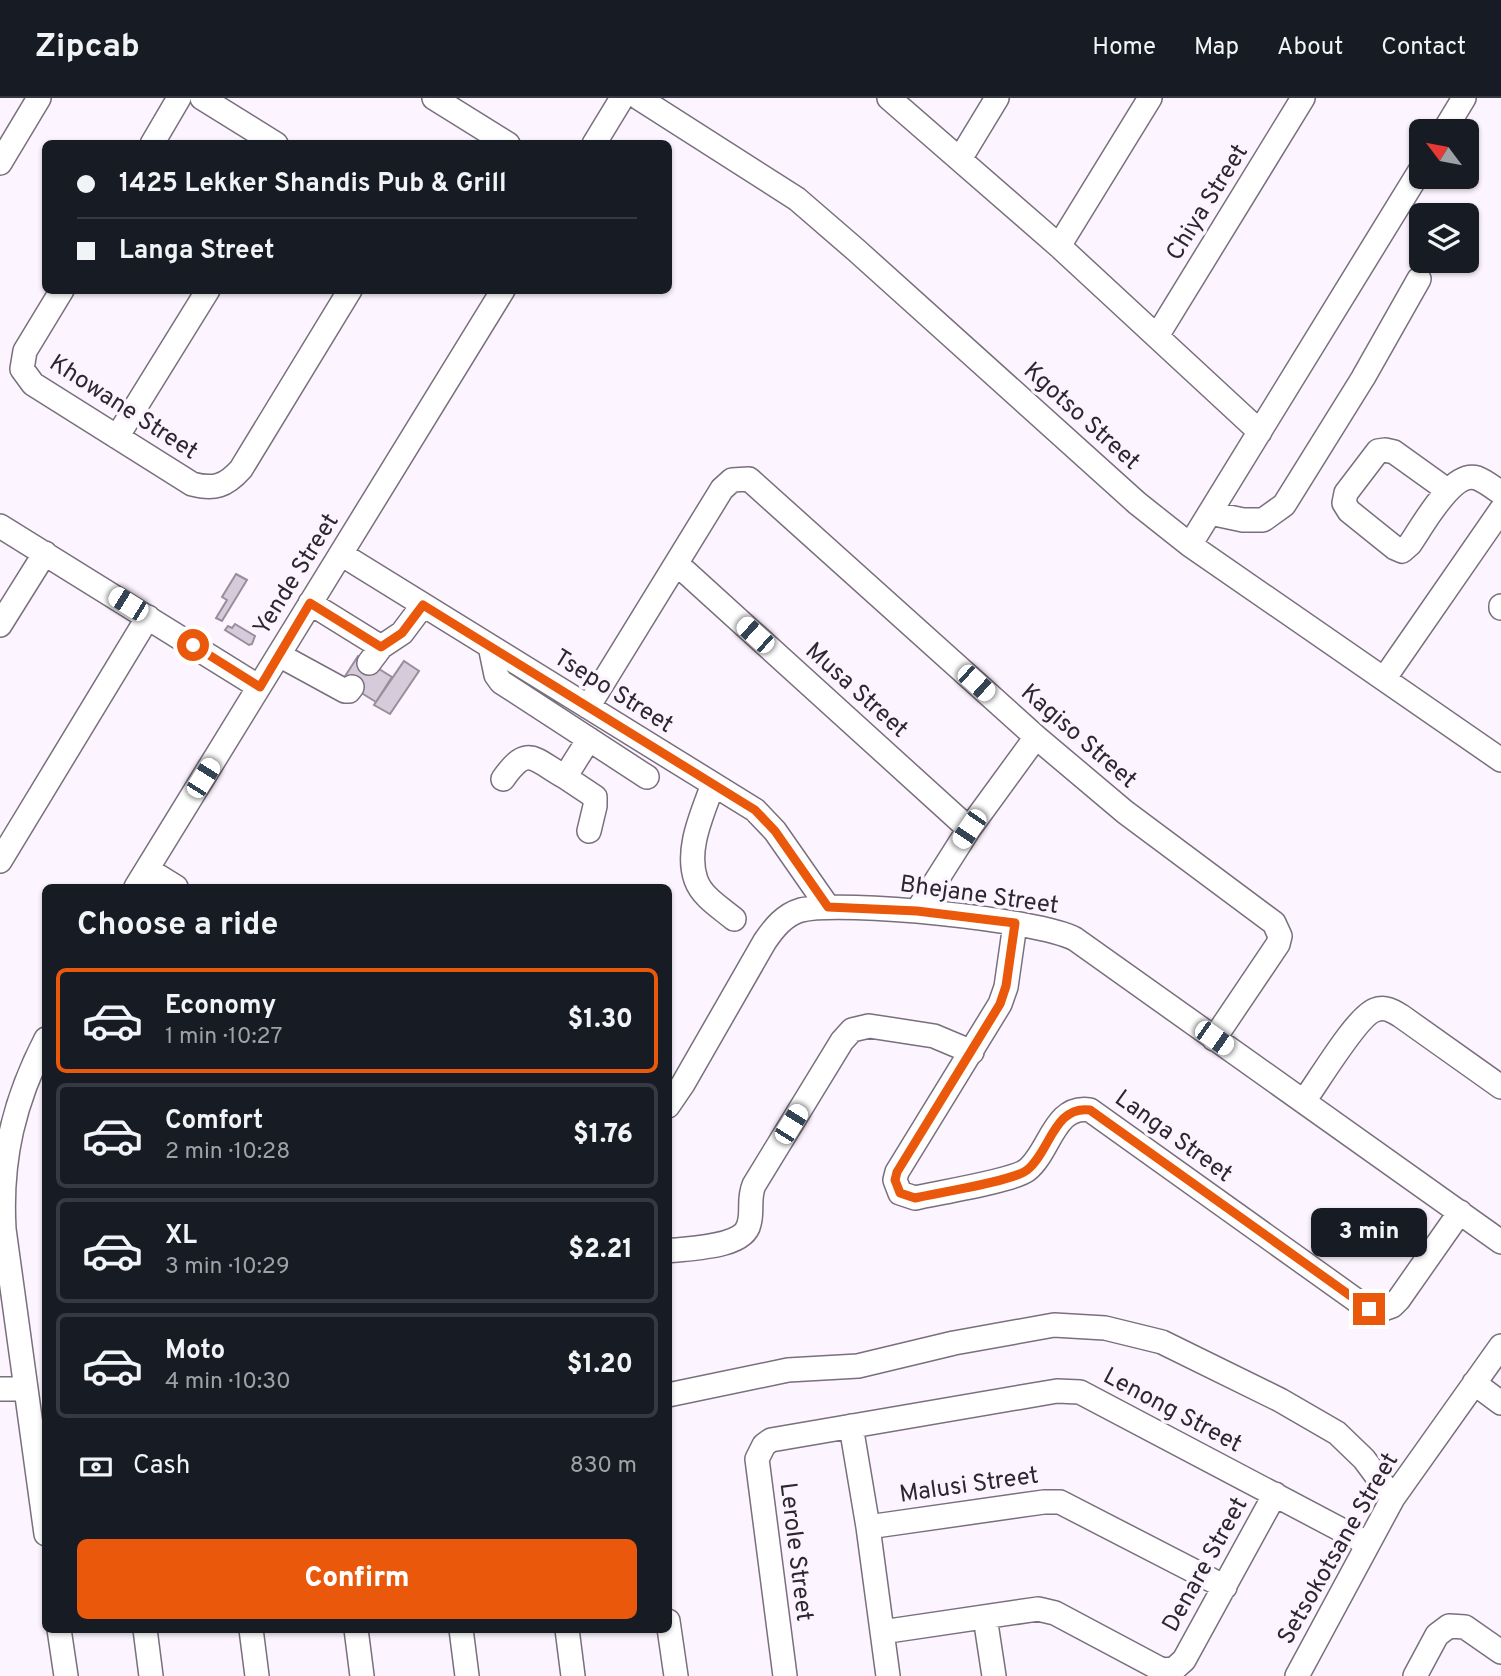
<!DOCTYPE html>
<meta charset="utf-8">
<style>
body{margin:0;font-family:Overpass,sans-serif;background:#242831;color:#f1f3f6;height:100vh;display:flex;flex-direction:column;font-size:26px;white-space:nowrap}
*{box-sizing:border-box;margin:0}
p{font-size:23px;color:#9ea1a6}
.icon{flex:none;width:38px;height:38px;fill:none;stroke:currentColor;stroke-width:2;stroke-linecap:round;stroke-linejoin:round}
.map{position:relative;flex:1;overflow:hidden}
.drawer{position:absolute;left:42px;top:786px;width:630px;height:749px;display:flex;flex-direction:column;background:#171b24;border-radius:10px;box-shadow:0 2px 5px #0004}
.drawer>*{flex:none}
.top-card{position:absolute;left:42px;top:42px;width:630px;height:154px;border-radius:10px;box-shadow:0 2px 5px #0004;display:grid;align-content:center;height:154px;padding:0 35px;background:#171b24}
.needle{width:46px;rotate:302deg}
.buttons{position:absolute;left:1409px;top:21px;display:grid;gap:14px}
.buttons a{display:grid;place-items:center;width:70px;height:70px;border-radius:10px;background:#171b24;box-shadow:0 2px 5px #0004;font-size:35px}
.end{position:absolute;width:32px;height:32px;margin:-16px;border:9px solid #ea580c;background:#fff;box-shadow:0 0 0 4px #fff}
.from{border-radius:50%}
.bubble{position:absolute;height:49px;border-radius:10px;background:#171b24;box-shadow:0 2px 5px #0004;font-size:23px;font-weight:800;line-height:49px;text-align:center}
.car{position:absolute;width:21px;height:42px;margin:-21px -10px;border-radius:9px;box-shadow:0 0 5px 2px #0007;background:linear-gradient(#fff 24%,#345 0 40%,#fff 0 76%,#345 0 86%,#fff 0)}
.top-card b{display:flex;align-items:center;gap:24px;height:66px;font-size:26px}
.top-card b+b{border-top:2px solid #363941}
.top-card i{width:18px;height:18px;background:#f1f3f6}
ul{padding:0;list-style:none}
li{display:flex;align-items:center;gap:21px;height:105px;margin:0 14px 10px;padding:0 21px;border:4px solid #363941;border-radius:10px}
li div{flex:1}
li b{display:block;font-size:26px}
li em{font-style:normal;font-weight:800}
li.selected{border-color:#ea580c}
li>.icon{width:63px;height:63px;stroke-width:1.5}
h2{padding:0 35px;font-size:32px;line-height:84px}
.pay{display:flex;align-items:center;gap:18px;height:77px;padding:0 35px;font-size:26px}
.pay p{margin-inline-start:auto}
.button{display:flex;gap:14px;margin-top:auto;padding:14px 35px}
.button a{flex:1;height:80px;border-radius:10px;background:#ea580c;color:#fff;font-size:28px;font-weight:800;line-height:80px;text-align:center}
header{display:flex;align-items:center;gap:42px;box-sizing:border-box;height:98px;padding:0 35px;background:#171b24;border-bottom:2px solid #363941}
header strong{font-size:33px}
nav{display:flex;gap:38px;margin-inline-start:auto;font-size:24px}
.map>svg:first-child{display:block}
</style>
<header>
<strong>Zipcab</strong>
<nav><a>Home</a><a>Map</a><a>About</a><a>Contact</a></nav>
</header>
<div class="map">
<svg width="1501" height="1578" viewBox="0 0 1501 1578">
<rect width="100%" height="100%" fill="#fcf4fe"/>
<path fill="#d6cbda" stroke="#988d9b" stroke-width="2" d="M236 476 247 482 222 523 216 520 227 502 222 499Z
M235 526 255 538 252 546 249 547 225 532 228 528 232 530Z
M358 558 392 579 376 604 342 583Z
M404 563 419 573 390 616 374 607Z"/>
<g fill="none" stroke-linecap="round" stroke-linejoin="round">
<g stroke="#796f7d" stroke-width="26">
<path id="minor" d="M202 0 276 46
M434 0 508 46
M639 0 797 101 856 152 1137 405 1190 447 1501 662
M889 0 1059 148 1260 334
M1444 33 1464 0
M152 46 179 0
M594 46 622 0
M960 61 997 0
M0 65 39 0
M1059 148 1150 0
M62 192 25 253 22 271 33 286 192 386C214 392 226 388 241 371L350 192
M1157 238 1303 0
M117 339 208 192
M1447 392 1394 354 1385 352 1378 353 1346 395 1344 405 1349 413 1395 450 1402 453 1410 446C1422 429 1452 372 1477 380 1485 383 1494 390 1501 395
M1210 415 1243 422H1263L1284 407 1363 280 1419 181
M0 428 259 589
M1190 447 1421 71
M341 456 755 712 775 733 828 809
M677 466 969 731
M310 505 381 549
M1501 508V510
M0 527 45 455
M490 548 496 577 501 584 647 679
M279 557 345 593H349L352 589
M369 565 381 549 402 535 423 507
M1384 581 1501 412
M588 609 722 391 732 382 749 381 1036 639 1125 714 1274 825 1280 838 1278 846 1214 941
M565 679 595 699V708L589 733
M503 681C528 646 533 661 565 679L589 641
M713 686C703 715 685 751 696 782 702 799 721 810 734 821
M0 763 148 519
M147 771 176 789
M136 789 503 192
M917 813 969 731 1036 639
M1015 826 1006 889 1000 906 897 1074 895 1082 900 1095 915 1100C936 1095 1013 1083 1027 1072 1050 1054 1054 1006 1090 1012L1360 1205 1378 1213 1392 1208 1399 1201 1460 1114
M46 941C14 1003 0 1061 4 1131L46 1436
M1304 1003C1318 984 1357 918 1375 912 1385 908 1393 913 1401 918L1501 989
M668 1008 683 986 765 843C774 830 784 817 801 812 842 802 1038 821 1075 841L1501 1144
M668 1153C689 1150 744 1150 749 1126 753 1113 748 1101 754 1087L842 943 852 932 869 928 934 938 972 954
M1474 1285 1501 1305
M0 1291H26
M668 1297 788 1272 858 1268 954 1245 1054 1227 1105 1230 1162 1244 1280 1302 1337 1335 1364 1361 1393 1400
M851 1328 868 1429 888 1578
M868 1429 1044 1404H1060L1225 1489
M985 1519 994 1578
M668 1523 676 1578
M59 1531 66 1578
M145 1531 151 1578
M251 1531 257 1578
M356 1531 362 1578
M461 1531 467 1578
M567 1531 573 1578
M882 1534 1038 1511 1055 1515 1162 1572 1174 1571 1184 1562 1275 1396
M785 1578 757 1361 764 1347 771 1342 1057 1293 1080 1294 1368 1446
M1297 1578 1393 1400 1501 1248
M1415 1578 1437 1537 1449 1528 1465 1529 1501 1554"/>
</g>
<use href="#minor" stroke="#fff" stroke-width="23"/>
</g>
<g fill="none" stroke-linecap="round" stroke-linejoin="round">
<path stroke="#ea580c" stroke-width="9" d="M193 547 260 589 310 505 381 549 402 535 423 507 755 712 775 733 828 809 917 813 1015 825 1006 888 1000 906 897 1074 895 1082 900 1095 915 1100C936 1095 1014 1083 1027 1072 1050 1054 1054 1007 1090 1012L1369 1211"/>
</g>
<g text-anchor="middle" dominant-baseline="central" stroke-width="7" stroke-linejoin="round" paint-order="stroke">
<g font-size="24" fill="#2c282e" stroke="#fcf4fe">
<text transform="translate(1208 105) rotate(-58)">Chiya Street</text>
<text transform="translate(123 310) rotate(33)">Khowane Street</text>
<text transform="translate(1081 319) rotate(42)">Kgotso Street</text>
<text transform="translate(297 477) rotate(-58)">Yende Street</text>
<text transform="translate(856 593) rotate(42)">Musa Street</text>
<text transform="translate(613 594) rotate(32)">Tsepo Street</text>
<text transform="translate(1078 639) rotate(41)">Kagiso Street</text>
<text transform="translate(979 798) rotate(8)">Bhejane Street</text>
<text transform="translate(1173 1039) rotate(36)">Langa Street</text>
<text transform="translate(1172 1313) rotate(28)">Lenong Street</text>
<text transform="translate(969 1388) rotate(-8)">Malusi Street</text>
<text transform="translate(1339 1451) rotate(-60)">Setsokotsane Street</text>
<text transform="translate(795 1454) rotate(83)">Lerole Street</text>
<text transform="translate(1206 1467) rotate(-61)">Denare Street</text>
</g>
</g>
</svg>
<div class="buttons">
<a><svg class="needle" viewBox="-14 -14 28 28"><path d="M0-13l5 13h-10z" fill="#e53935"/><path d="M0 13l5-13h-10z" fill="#9ea1a6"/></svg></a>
<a><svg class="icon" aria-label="layers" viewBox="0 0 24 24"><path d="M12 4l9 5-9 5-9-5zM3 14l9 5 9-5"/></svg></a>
</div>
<i class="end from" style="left:193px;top:547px"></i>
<i class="end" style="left:1369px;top:1211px"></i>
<div class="bubble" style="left:1311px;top:1110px;width:116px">3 min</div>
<i class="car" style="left:128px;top:506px;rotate:302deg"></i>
<i class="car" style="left:755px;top:537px;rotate:312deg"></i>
<i class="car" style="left:976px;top:585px;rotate:132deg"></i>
<i class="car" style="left:203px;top:680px;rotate:32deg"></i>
<i class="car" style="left:969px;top:731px;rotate:214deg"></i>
<i class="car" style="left:1214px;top:940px;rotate:125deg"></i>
<i class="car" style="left:791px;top:1026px;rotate:32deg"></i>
<div class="top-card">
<b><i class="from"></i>1425 Lekker Shandis Pub &amp; Grill</b>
<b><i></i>Langa Street</b>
</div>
<section class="drawer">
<h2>Choose a ride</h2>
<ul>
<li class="selected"><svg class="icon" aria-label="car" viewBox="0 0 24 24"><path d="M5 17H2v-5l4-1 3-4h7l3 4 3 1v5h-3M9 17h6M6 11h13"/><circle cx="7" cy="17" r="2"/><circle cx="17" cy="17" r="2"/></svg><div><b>Economy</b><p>1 min · 10:27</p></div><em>$1.30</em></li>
<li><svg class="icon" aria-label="car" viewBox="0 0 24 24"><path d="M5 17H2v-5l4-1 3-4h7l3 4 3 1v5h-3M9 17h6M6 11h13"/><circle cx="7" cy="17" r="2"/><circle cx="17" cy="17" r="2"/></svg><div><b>Comfort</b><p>2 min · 10:28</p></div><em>$1.76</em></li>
<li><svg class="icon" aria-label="car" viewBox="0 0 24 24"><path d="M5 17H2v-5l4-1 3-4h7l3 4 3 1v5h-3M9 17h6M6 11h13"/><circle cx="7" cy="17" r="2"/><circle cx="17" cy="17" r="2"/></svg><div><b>XL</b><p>3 min · 10:29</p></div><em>$2.21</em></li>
<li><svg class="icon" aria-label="car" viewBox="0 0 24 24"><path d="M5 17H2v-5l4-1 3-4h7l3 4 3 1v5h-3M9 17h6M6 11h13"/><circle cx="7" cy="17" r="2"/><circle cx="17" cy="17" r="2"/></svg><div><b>Moto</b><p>4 min · 10:30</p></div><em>$1.20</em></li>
</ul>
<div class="pay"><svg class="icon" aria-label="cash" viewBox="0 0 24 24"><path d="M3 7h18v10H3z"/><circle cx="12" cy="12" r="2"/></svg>Cash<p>830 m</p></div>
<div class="button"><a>Confirm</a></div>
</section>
</div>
